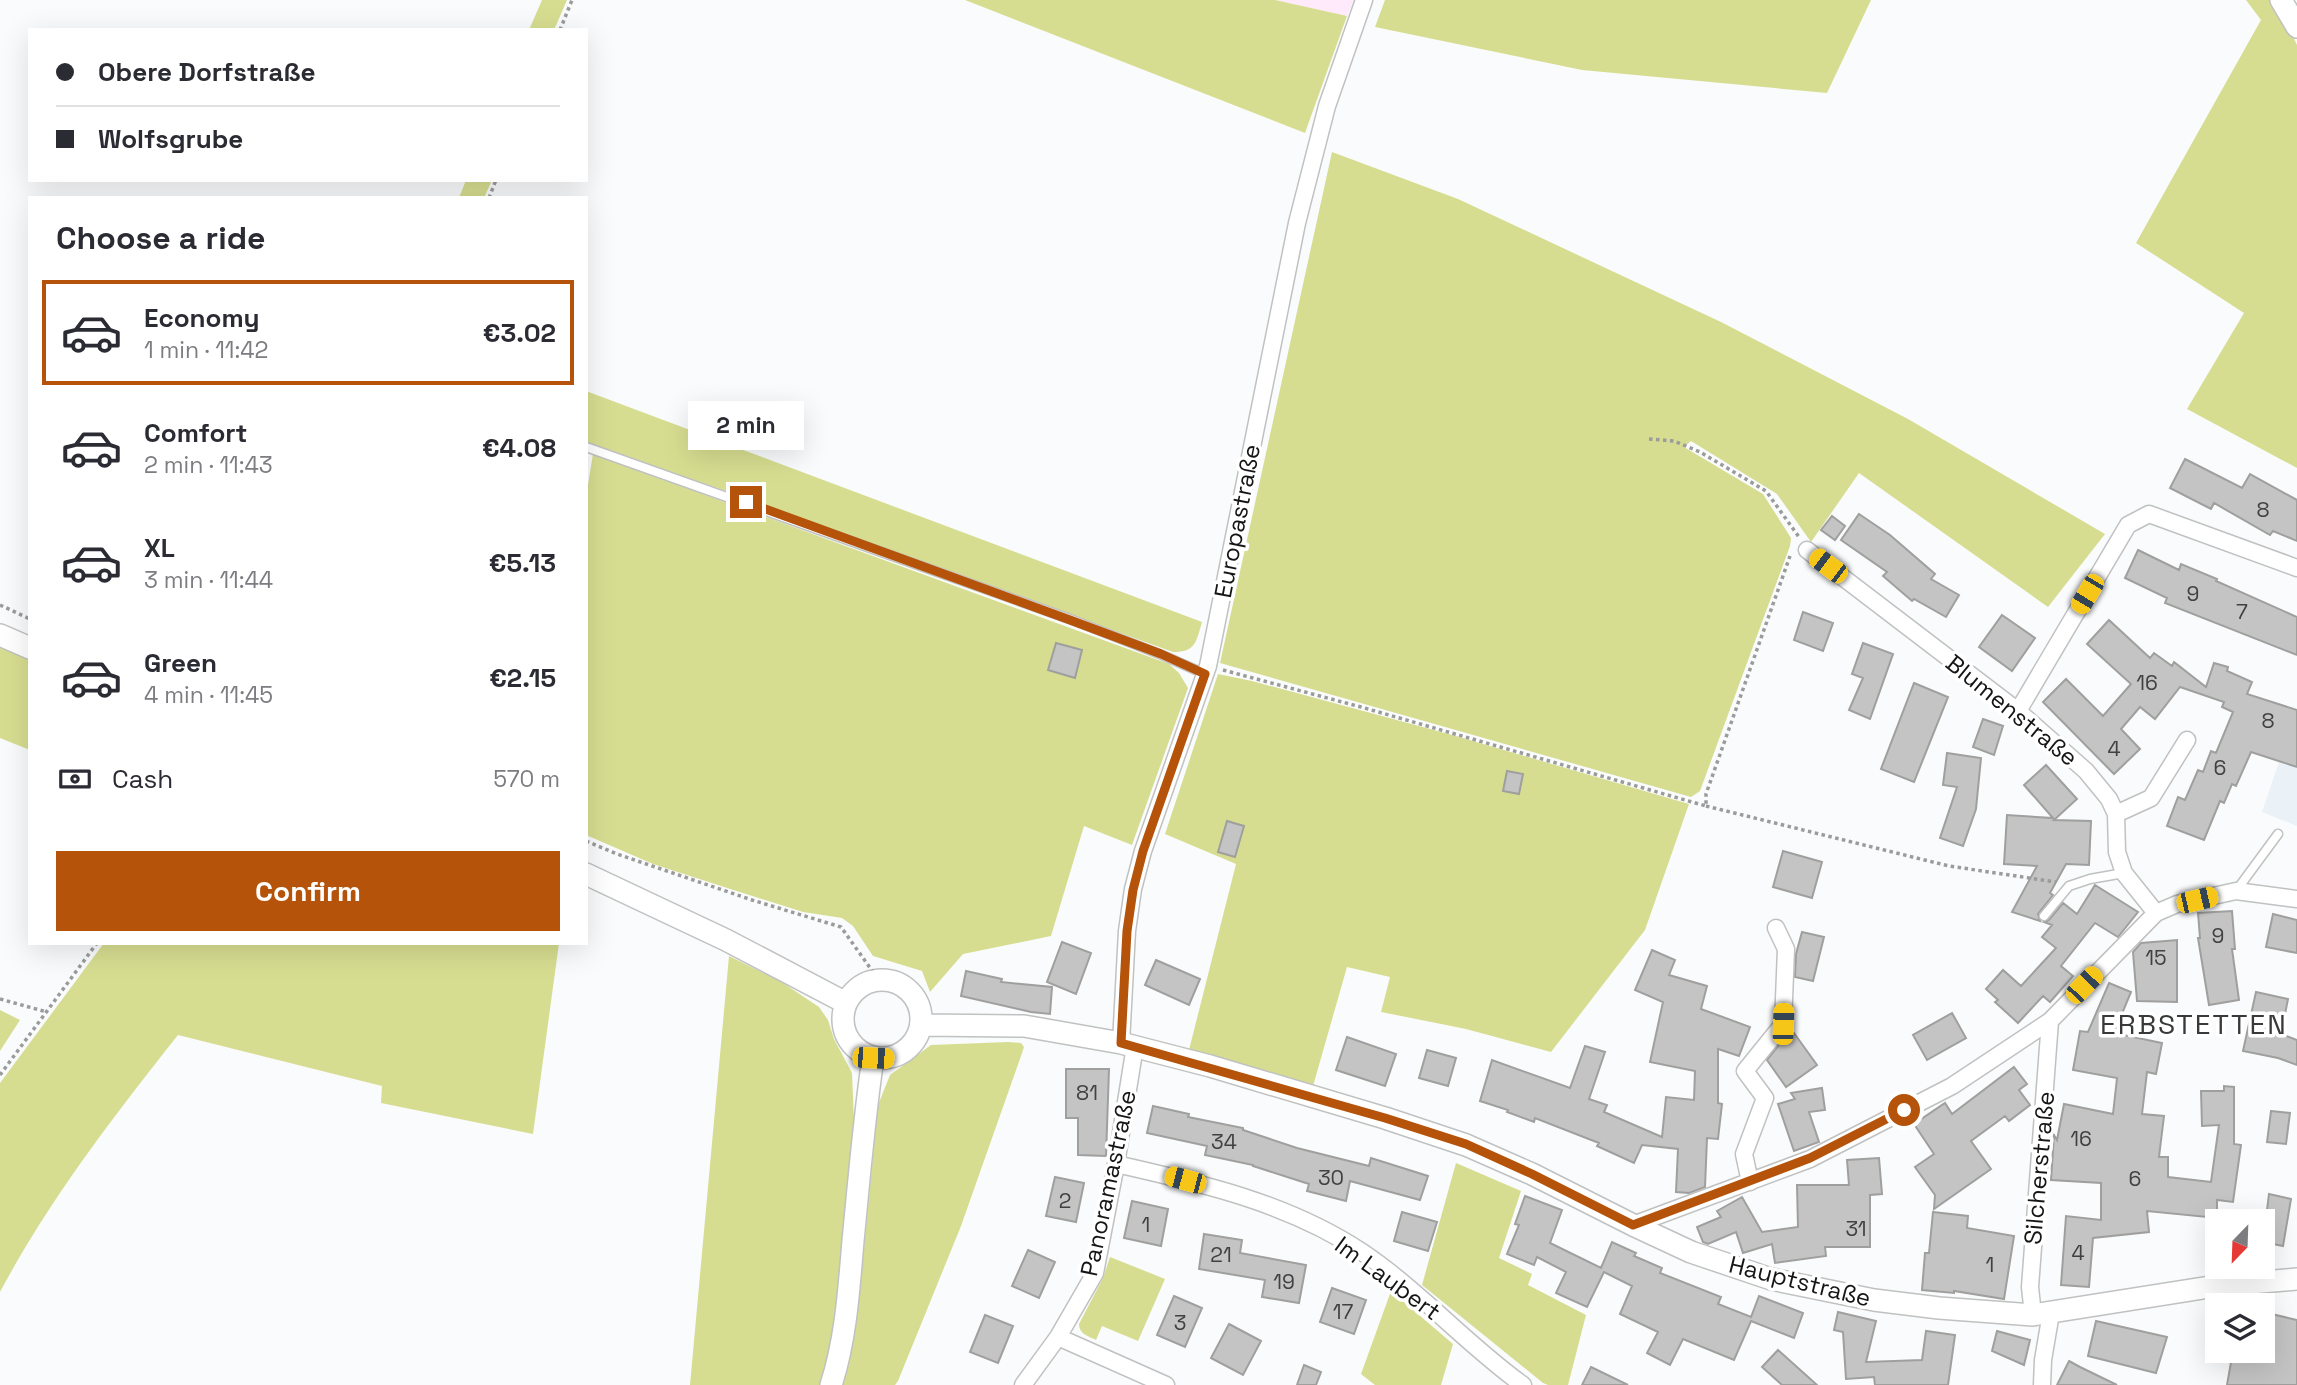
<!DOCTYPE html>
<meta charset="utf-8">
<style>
body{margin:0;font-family:"Space Grotesk",sans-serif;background:#f7f7f7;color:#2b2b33;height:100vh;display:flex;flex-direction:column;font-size:26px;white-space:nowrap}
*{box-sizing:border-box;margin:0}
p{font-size:23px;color:#7c7c81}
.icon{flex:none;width:38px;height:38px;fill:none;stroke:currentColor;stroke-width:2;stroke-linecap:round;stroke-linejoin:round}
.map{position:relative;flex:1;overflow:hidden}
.sheet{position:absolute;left:28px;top:196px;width:560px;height:749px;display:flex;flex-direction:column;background:#fff;border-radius:0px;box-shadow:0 7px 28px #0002}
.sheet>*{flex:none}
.guide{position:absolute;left:28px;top:28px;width:560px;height:154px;border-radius:0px;box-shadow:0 7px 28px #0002;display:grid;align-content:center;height:154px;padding:0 28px;background:#fff}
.needle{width:46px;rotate:203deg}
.buttons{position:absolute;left:2205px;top:1209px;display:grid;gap:14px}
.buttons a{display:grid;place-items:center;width:70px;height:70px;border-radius:0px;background:#fff;box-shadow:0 7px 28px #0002;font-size:35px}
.end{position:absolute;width:32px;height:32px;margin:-16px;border:9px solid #b45309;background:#fff;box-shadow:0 0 0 4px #fff}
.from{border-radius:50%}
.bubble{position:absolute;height:49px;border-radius:0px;background:#fff;box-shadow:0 7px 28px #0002;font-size:23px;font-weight:700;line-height:49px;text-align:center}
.car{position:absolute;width:21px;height:42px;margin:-21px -10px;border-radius:9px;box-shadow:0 0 5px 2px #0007;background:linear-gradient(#f5c518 24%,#345 0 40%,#f5c518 0 76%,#345 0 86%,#f5c518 0)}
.guide b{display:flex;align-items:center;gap:24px;height:66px;font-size:26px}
.guide b+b{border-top:2px solid #e1e1e2}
.guide i{width:18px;height:18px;background:#2b2b33}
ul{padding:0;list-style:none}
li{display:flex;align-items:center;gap:21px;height:105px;margin:0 14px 10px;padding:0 14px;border:4px solid transparent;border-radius:0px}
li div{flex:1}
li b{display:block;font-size:26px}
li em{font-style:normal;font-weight:700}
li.active{border-color:#b45309}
li>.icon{width:63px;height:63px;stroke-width:1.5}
h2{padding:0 28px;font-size:32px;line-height:84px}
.pay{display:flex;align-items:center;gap:18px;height:77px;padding:0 28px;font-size:26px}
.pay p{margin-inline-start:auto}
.primary-button{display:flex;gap:14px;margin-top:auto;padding:14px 28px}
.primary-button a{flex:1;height:80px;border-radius:0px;background:#b45309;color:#fff;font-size:28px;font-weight:700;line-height:80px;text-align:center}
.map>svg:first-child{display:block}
</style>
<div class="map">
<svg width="2297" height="1385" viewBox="0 0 2297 1385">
<rect width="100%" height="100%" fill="#fafbfc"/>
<path fill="#feeafb" d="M1275 0H1354L1347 16Z"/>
<path fill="#eaf1f7" d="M2297 709V826L2262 812Z"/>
<path fill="#d7dd90" d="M542 0H567L554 30H529Z
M965 0H1275L1347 16 1305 133Z
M1385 0H1871L1827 93 1582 70 1375 27Z
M2246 0H2275L2297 45V468L2187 409 2244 313 2136 243 2261 20Z
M1332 152 1458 199 1721 322 1908 419 2105 534 2048 607 1859 473 1811 542 1777 494 1691 441 1684 447 1763 494 1791 538 1790 546 1700 791 1691 797 1220 663Z
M466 180H492L484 198H459Z
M586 391 1202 622C1196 642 1196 652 1173 652L749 499 594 446 586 442Z
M593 454 1169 664 1179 673 1188 688 1132 845 1084 826 1051 936 963 954 930 992 922 971 873 956 853 926 842 918 803 912 724 887 653 864 586 835V497Z
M0 647 30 659V750L0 738Z
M1218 674 1252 681 1456 736 1689 804 1645 930 1551 1052 1466 1029 1381 1012 1390 977 1347 967 1313 1086 1189 1050 1236 864 1165 834Z
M104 943H559L533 1134 381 1103 382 1086 178 1035C114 1116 49 1200 0 1292V1083Z
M729 956 780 981 819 1007 828 1020 834 1039 852 1073 854 1120 846 1242 838 1308 824 1385H690Z
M0 1010 20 1020 0 1051Z
M1008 1042 1021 1043 1024 1047 1021 1056 961 1226 898 1381 895 1385H843L859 1300 878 1105 890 1075 931 1045Z
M1456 1163 1521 1191 1499 1258 1532 1274 1528 1285 1586 1315 1568 1385H1548L1543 1383 1422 1285Z
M1110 1257 1165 1279 1138 1341 1102 1326 1096 1340C1088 1336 1079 1334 1079 1324L1103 1278Z
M1391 1291 1453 1344 1441 1385H1375L1361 1374Z"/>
<path fill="#c5c4c4" stroke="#9f9f9e" stroke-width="2" d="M2185 459 2242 488 2250 474 2297 500V541L2273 531 2270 535 2214 503 2211 509 2170 488Z
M1859 514 1890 535 1935 574 1931 579 1959 595 1946 617 1914 599 1912 601 1883 576 1887 572 1841 540Z
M1832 516 1845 526 1835 540 1821 530Z
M2138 550 2179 570 2181 564 2217 579 2216 581 2297 617V655L2165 603 2167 598 2125 578Z
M1803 612 1833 623 1823 651 1794 640Z
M2002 615 2035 638 2012 671 1979 647Z
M2109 620 2150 658 2154 653 2172 666 2174 662 2206 687 2214 663 2228 667 2227 671 2252 682 2247 694 2297 710V767L2251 752 2236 786 2232 784 2224 803 2220 801 2204 840 2167 826 2178 797 2185 800 2198 770 2203 772 2211 751 2216 753 2233 712 2222 707 2224 702 2180 687 2155 719 2140 707 2121 729 2140 749 2114 774 2043 702 2066 679 2103 716 2131 684 2087 644Z
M1056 643 1082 650 1075 678 1048 670Z
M1863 643 1893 654 1870 719 1849 710 1863 678 1852 674Z
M1914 683 1948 697 1914 782 1881 769Z
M1983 719 2003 726 1994 755 1973 747Z
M1947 753 1981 758 1976 809 1963 846 1940 838 1957 787 1943 785Z
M2046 765 2077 799 2054 820 2091 821 2089 865 2066 864 2050 893 2053 895 2038 914 2040 921 2012 912 2037 866 2004 864 2007 815 2053 818 2024 785Z
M1507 771 1523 774 1519 794 1503 791Z
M1227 821 1244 826 1235 857 1218 852Z
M1783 851 1822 862 1812 898 1773 887Z
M2095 885 2138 912 2118 937 2095 923 2061 966 2073 976 2050 1002 2043 996 2018 1023 1995 1002 1998 1000 1986 989 2003 970 2021 986 2056 948 2042 937 2052 925 2044 922 2049 920 2063 903 2077 914Z
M2232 911 2235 949H2232L2239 1000 2209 1005 2198 938H2200L2198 913Z
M2273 914 2297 920V953L2266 947Z
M1802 932 1824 937 1813 981 1795 977 1796 954Z
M2177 940V1002L2137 1001 2133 952 2141 943Z
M1062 942 1091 953 1076 994 1047 982Z
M1652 950 1675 960 1669 975 1707 986 1701 1009 1750 1027 1739 1056 1718 1049V1103L1722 1104 1718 1139 1707 1138 1705 1187 1689 1193 1676 1192 1678 1149 1642 1145 1634 1163 1597 1146 1599 1143 1535 1118 1534 1122 1507 1112 1508 1110 1480 1101 1492 1060 1570 1088 1585 1046 1605 1052 1589 1099 1607 1105 1604 1112 1662 1137 1666 1097 1694 1100 1695 1071 1650 1062 1663 1002 1635 990Z
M1156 960 1200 979 1189 1005 1145 985Z
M966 971 1002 979 1001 982 1052 987 1050 1014 1031 1012 961 996Z
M2109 983 2131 992 2114 1033 2162 1043 2156 1074 2147 1072 2142 1114 2164 1116 2159 1157H2168V1177L2211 1182 2219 1125 2202 1126 2201 1091H2224V1086L2234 1087V1144L2241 1145 2233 1202 2217 1200V1218L2147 1211 2149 1232 2093 1238 2089 1287 2061 1285 2066 1216 2101 1220V1183L2051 1180 2054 1135 2057 1140 2064 1104 2113 1114 2117 1078 2073 1070 2080 1031 2088 1032Z
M2256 992 2288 999 2281 1034 2297 1040V1065L2278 1058 2243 1051Z
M1952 1013 1966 1038 1927 1060 1913 1035Z
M1794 1033 1817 1065 1786 1087 1767 1060 1782 1041Z
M1347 1037 1396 1054 1385 1086 1336 1070Z
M1427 1050 1456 1058 1448 1086 1419 1078Z
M2014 1067 2027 1084 2019 1090 2030 1105 2009 1121 2005 1116 1971 1141 1991 1169 1934 1209 1935 1195 1915 1167 1934 1154 1914 1124 1945 1103 1952 1114Z
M1066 1069H1109L1106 1156 1078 1155V1118H1066Z
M1822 1088 1825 1110 1809 1112 1819 1142 1794 1151 1778 1104 1795 1099 1791 1093Z
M1153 1106 1189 1114 1188 1117 1243 1128V1130L1297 1148 1369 1166 1371 1158 1428 1176 1420 1200 1350 1181 1346 1201 1307 1191 1309 1184 1253 1166V1165L1205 1155 1207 1146 1147 1133Z
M2271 1111 2290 1113 2286 1144 2267 1142Z
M1879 1158 1882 1194 1870 1195V1247H1825L1826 1256 1775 1263 1772 1244 1743 1253 1736 1232 1708 1244 1703 1242 1697 1227 1721 1217 1717 1211 1742 1197 1762 1232 1798 1227 1797 1185H1849L1847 1160Z
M1055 1177 1084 1183 1076 1222 1046 1216Z
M2269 1194 2291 1199 2283 1246 2263 1242Z
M1525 1196 1562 1210 1550 1243 1601 1268 1612 1242 1636 1253 1634 1256 1662 1268 1660 1273 1721 1297 1718 1304 1751 1317 1759 1296 1803 1313 1794 1338 1751 1321 1734 1360 1683 1339 1670 1365 1647 1353 1658 1332 1620 1314 1632 1286 1604 1272 1587 1307 1556 1293 1566 1272 1537 1257 1534 1265 1507 1254 1519 1225 1515 1224Z
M1132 1201 1168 1209 1161 1246 1124 1238Z
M1402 1212 1437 1222 1428 1251 1394 1241Z
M1933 1212 1968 1216 1967 1228 2014 1236 2004 1299 1954 1291V1293L1922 1290 1925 1253H1929Z
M1204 1234 1242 1240 1240 1253 1306 1265 1299 1303 1262 1297 1265 1280 1199 1269Z
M1028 1250 1055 1262 1039 1298 1012 1286Z
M1332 1288 1366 1300 1354 1334 1320 1322Z
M1174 1296 1202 1308 1185 1347 1157 1335Z
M1838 1312 1876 1321 1866 1362 1922 1360 1926 1331 1955 1335 1948 1385H1875L1874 1377 1846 1379 1843 1332 1834 1330Z
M2263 1312 2297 1320V1385H2227L2233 1351H2263Z
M985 1315 1013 1326 998 1363 970 1352Z
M2096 1321 2167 1337 2156 1373 2088 1356Z
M1229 1324 1261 1341 1243 1375 1211 1358Z
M1997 1331 2030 1340 2024 1365 1992 1351Z
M1778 1350 1817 1385H1782L1762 1367Z
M2069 1361 2080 1367 2117 1385H2057Z
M1304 1365 1321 1372 1316 1385H1297Z
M1591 1367 1628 1385H1582Z"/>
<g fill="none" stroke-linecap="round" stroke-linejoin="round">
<g stroke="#c0c1c1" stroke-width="11">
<path id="service" d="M586 447 1070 619 1162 655 1205 674
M2236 891 2278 834
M2044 916 2069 886 2090 879 2124 873"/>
</g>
<g stroke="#c0c1c1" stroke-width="19">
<path id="minor" d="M1807 550 2018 711 2086 771 2109 799 2116 814 2117 852 2124 873 2156 913
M2018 711 2128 525 2149 514 2297 568
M2116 814 2151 798 2187 740
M1121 1043 1127 931 1133 889 1143 851 1208 666 1297 223 1327 106 1364 0
M1116 1164C1201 1183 1288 1203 1362 1252 1420 1291 1466 1344 1523 1385
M1750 1182 1744 1154 1765 1098 1745 1071 1783 1024 1786 949 1776 928
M1633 1225 1810 1159 1952 1086 2050 1021 2156 913 2177 904 2236 891 2297 899
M2033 1315 2030 1287 2050 1021
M1058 1337 1166 1385
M1023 1385 1058 1337 1095 1273 1116 1164 1135 1046
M2042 1385 2043 1360 2051 1313"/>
</g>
<g stroke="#c0c1c1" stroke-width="24">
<path id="tertiary" d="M2281 0 2297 27
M0 635 30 648
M586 874 726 940 846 1003
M843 1019a39 39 0 1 1 78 0a39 39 0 1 1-78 0Z
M922 1025 1024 1026 1121 1043 1210 1066 1385 1118 1466 1145 1532 1174 1633 1225 1691 1252 1771 1279 1874 1300 1939 1308 2033 1315 2216 1286 2297 1279
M831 1385C846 1339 849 1288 853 1241 859 1180 864 1119 873 1058"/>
</g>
<path stroke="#9b9b9c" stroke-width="3.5" stroke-dasharray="3.5 3.5" stroke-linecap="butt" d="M560 30 572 0
M489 198 496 180
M1649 439 1674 441 1700 452 1766 491 1799 537
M0 605 30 619
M1223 670 1361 707 1706 806V794L1790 556
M1706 806 1949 866 2056 882
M586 841 617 854 752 900 841 927 878 979
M0 999 47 1012
M0 1075 97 943"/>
<use href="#service" stroke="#fff" stroke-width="8"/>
<use href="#minor" stroke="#fff" stroke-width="16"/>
<use href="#tertiary" stroke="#fff" stroke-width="21"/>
</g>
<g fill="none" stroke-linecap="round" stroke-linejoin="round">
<path stroke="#b45309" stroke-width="9" d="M746 502 1070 620 1161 654 1205 674 1143 851 1133 890 1127 931 1121 1043 1385 1118 1466 1144 1532 1174 1633 1225 1810 1158 1904 1110"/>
</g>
<g text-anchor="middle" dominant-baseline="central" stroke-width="7" stroke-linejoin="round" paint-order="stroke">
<g font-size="21" fill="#414141">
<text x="2263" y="509">8</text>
<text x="2193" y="593">9</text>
<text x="2242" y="611">7</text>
<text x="2147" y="682">16</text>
<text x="2268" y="720">8</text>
<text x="2114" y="748">4</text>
<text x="2220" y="767">6</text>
<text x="2218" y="935">9</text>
<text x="2156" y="957">15</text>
<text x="1087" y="1092">81</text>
<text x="2081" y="1138">16</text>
<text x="1224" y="1141">34</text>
<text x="1331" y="1177">30</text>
<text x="2135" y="1178">6</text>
<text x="1065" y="1200">2</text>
<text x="1146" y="1224">1</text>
<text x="1856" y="1228">31</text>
<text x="2078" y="1252">4</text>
<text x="1221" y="1254">21</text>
<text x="1990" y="1264">1</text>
<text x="1284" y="1281">19</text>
<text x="1343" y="1311">17</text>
<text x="1180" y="1322">3</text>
</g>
<g font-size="24" fill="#151515" stroke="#fff">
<text transform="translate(1237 521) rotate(-79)">Europastraße</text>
<text transform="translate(2012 710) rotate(39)">Blumenstraße</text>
<text transform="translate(2039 1168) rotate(-85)">Silcherstraße</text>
<text transform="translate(1108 1183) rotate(-78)">Panoramastraße</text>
<text transform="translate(1388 1278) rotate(36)">Im Laubert</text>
<text transform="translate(1800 1281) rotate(14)">Hauptstraße</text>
</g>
<g font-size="28" letter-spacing="2" fill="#38393a" stroke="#fff">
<text x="2194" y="1024">ERBSTETTEN</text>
</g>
</g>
</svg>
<div class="buttons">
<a><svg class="needle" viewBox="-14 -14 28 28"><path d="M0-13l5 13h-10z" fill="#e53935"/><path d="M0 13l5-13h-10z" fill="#7c7c81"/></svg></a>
<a><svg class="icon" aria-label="layers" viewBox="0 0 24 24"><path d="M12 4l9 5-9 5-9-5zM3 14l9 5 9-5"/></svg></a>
</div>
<i class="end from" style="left:1904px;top:1110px"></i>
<i class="end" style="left:746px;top:502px"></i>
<div class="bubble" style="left:688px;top:401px;width:116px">2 min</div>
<i class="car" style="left:1828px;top:566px;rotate:307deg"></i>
<i class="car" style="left:2087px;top:594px;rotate:211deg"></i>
<i class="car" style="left:2197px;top:900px;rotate:77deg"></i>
<i class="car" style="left:2084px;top:985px;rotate:44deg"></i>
<i class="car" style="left:1783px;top:1024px;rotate:2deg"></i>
<i class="car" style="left:873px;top:1058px;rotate:92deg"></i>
<i class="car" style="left:1185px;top:1180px;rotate:285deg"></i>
<div class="guide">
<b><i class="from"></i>Obere Dorfstraße</b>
<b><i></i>Wolfsgrube</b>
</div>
<section class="sheet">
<h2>Choose a ride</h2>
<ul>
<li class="active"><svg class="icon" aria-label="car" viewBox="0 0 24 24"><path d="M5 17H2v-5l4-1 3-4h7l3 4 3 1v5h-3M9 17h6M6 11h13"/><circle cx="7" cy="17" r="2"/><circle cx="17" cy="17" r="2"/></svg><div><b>Economy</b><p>1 min · 11:42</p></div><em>€3.02</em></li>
<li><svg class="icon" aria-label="car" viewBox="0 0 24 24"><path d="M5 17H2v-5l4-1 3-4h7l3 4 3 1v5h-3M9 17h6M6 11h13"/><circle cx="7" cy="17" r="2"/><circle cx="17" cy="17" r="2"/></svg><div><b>Comfort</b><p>2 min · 11:43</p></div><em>€4.08</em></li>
<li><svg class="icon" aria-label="car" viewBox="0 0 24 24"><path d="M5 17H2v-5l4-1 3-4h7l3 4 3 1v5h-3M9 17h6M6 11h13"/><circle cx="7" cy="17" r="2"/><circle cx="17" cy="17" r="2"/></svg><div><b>XL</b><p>3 min · 11:44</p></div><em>€5.13</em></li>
<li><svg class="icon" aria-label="car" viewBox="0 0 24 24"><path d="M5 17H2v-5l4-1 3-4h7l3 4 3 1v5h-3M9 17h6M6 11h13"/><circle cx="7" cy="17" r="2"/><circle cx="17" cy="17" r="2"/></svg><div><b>Green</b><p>4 min · 11:45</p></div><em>€2.15</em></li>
</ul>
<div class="pay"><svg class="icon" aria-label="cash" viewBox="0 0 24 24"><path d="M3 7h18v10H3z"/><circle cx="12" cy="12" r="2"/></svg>Cash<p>570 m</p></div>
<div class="primary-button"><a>Confirm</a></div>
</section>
</div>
